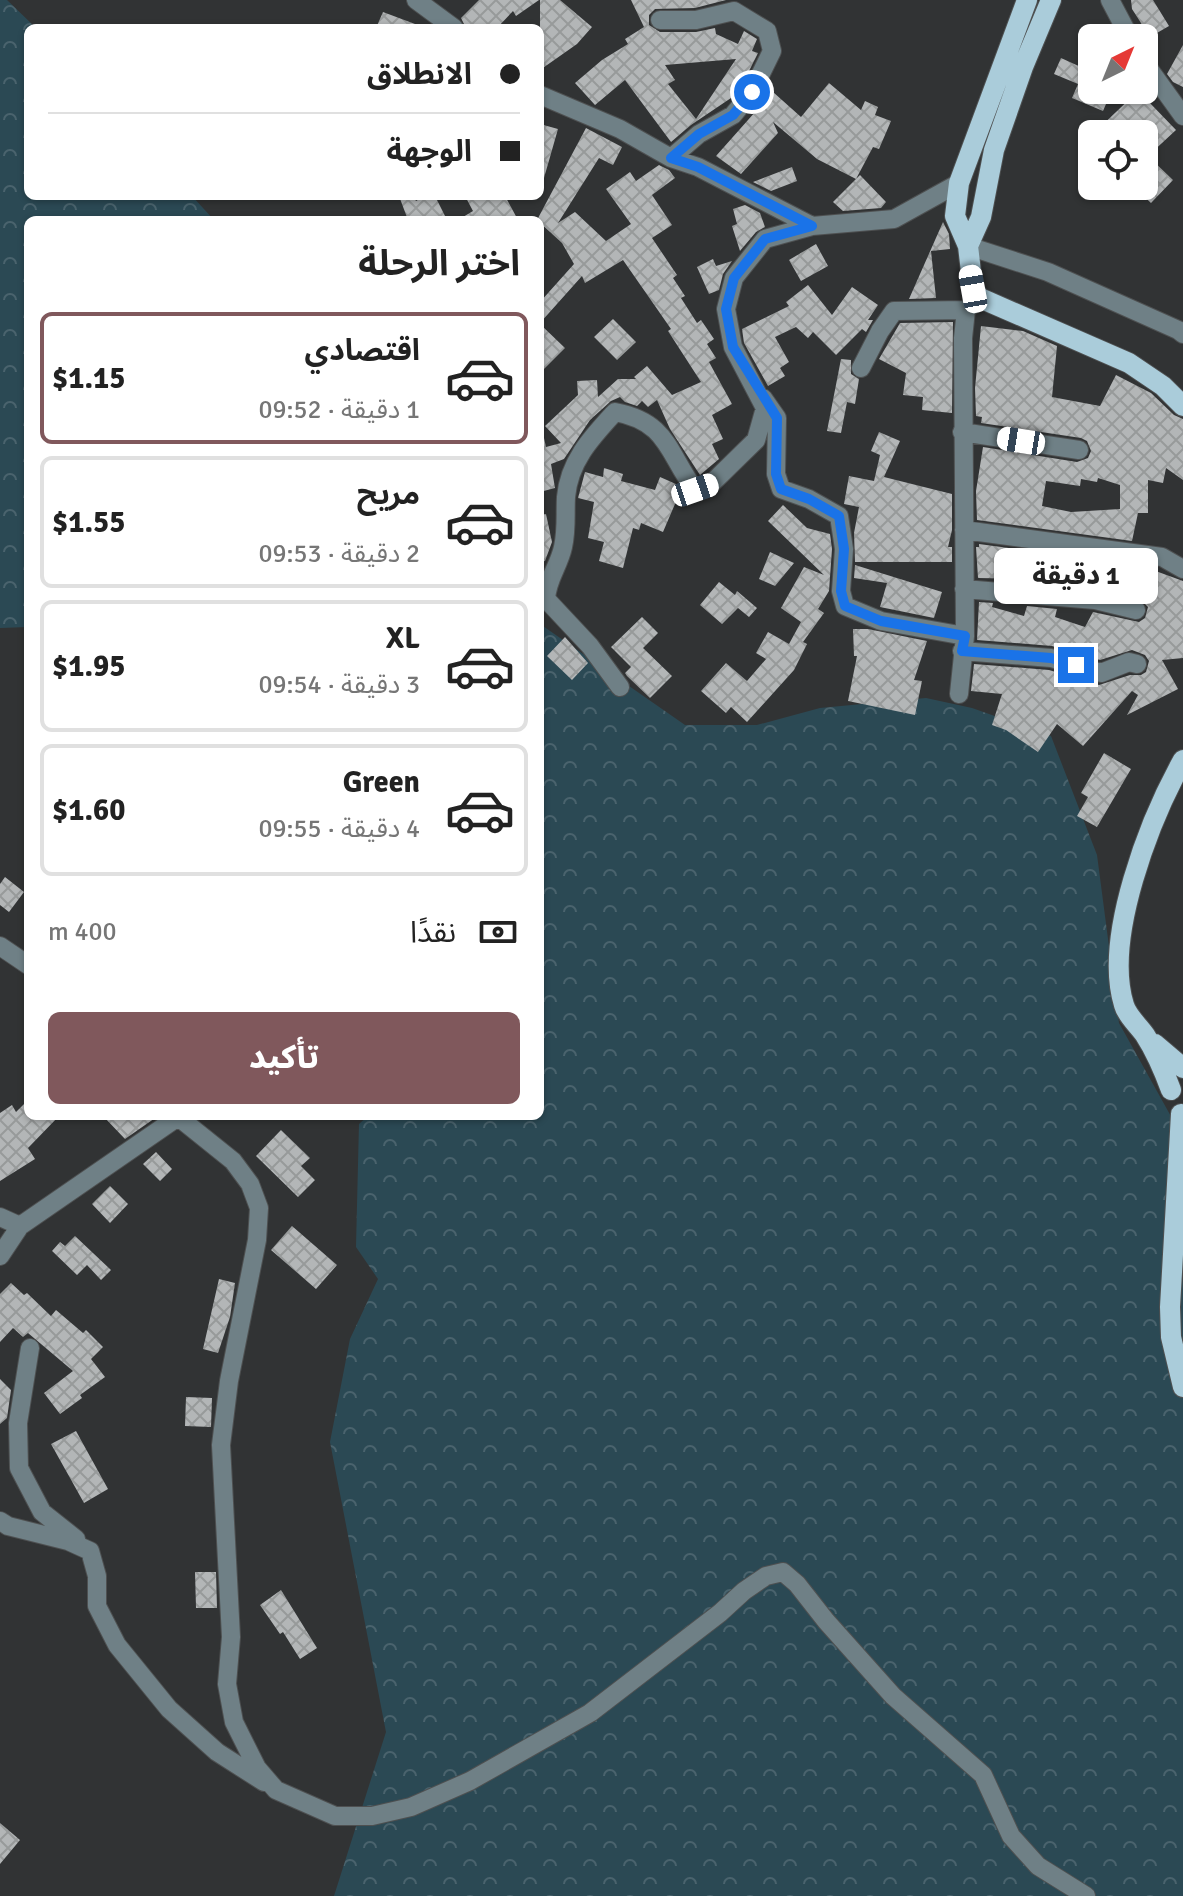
<!DOCTYPE html>
<html lang="ar">
<meta charset="utf-8">
<style>
body{margin:0;font-family:Signika,"Noto Sans Arabic",sans-serif;background:#f2f2f2;color:#222;direction:rtl;height:100vh;display:flex;flex-direction:column;font-size:30px;white-space:nowrap}
*{box-sizing:border-box;margin:0}
p{font-size:26px;color:#767676}
.icon{flex:none;width:44px;height:44px;fill:none;stroke:currentColor;stroke-width:2;stroke-linecap:round;stroke-linejoin:round}
.map{position:relative;flex:1;overflow:hidden;direction:ltr}
.sheet{position:absolute;left:24px;top:216px;width:520px;height:904px;display:flex;flex-direction:column;background:#fff;border-radius:12px;box-shadow:0 2px 6px #0004;direction:rtl}
.sheet>*{flex:none}
.banner{position:absolute;left:24px;top:24px;width:520px;height:176px;border-radius:12px;box-shadow:0 2px 6px #0004;direction:rtl;display:grid;align-content:center;height:176px;padding:0 24px;background:#fff}
.needle{width:52px;rotate:43deg}
.tools{position:absolute;left:1078px;top:24px;display:grid;gap:16px}
.tools a{display:grid;place-items:center;width:80px;height:80px;border-radius:12px;background:#fff;box-shadow:0 2px 6px #0004;font-size:40px}
.end{position:absolute;width:36px;height:36px;margin:-18px;border:10px solid #1a73e8;background:#fff;box-shadow:0 0 0 4px #fff}
.from{border-radius:50%}
.bubble{position:absolute;height:56px;border-radius:12px;background:#fff;box-shadow:0 2px 6px #0004;font-size:26px;font-weight:800;line-height:56px;text-align:center;direction:rtl}
.car{position:absolute;width:24px;height:48px;margin:-24px -12px;border-radius:10px;box-shadow:0 0 6px 2px #0007;background:linear-gradient(#fff 24%,#345 0 40%,#fff 0 76%,#345 0 86%,#fff 0)}
.banner b{display:flex;align-items:center;gap:28px;height:76px;font-size:30px}
.banner b+b{border-top:2px solid #e0e0e0}
.banner i{width:20px;height:20px;background:#222}
ul{padding:0;list-style:none}
li{display:flex;align-items:center;gap:24px;height:132px;margin:0 16px 12px;padding:0 8px;border:4px solid #e0e0e0;border-radius:12px}
li div{flex:1}
li b{display:block;font-size:30px}
li em{font-style:normal;font-weight:800}
li.selected{border-color:#80585c}
li>.icon{width:72px;height:72px;stroke-width:1.5}
h2{padding:0 24px;font-size:36px;line-height:96px}
.pay{display:flex;align-items:center;gap:20px;height:88px;padding:0 24px;font-size:30px}
.pay p{margin-inline-start:auto}
.primary-button{display:flex;gap:16px;margin-top:auto;padding:16px 24px}
.primary-button a{flex:1;height:92px;border-radius:12px;background:#80585c;color:#fff;font-size:32px;font-weight:800;line-height:92px;text-align:center}
.map>svg:first-child{display:block}
</style>
<div class="map">
<svg width="1183" height="1896" viewBox="0 0 1183 1896">
<defs>
<pattern id="forest-crowns" width="20" height="18" patternUnits="userSpaceOnUse" patternTransform="scale(2)"><rect width="20" height="18" fill="#2b4954"/><path d="M2 6a3 3 0 1 1 6 0M12 15a3 3 0 1 1 6 0" fill="none" stroke="#4a636d"/></pattern>
<pattern id="building-cross-hatch" width="8" height="8" patternUnits="userSpaceOnUse" patternTransform="scale(2)"><rect width="8" height="8" fill="#b3b6b7"/><path d="M0 0l8 8M0 8l8-8" fill="none" stroke="#979a9a"/></pattern>
</defs>
<rect width="100%" height="100%" fill="#313334"/>
<path fill="url(#forest-crowns)" d="M0 0H7L36 28H28V196H192L214 220H28V627L0 628Z
M540 624 685 725H757L820 708 926 698 972 708 1051 736 1097 855 1119 1023 1183 1138 1174 1230 1183 1284V1896H334L386 1732 330 1442 350 1339 378 1279 356 1247 359 1124 368 1116H540Z"/>
<path fill="url(#building-cross-hatch)" fill-rule="evenodd" d="M479 0H539L516 16 513 11 497 28H466L461 18Z
M540 0H560L592 27 577 44 540 70Z
M631 0H726L695 8 655 9 649 15V25L660 32H696L715 28 716 34 738 44 744 31 757 39 752 51 758 53 742 85 731 98 691 125 671 142 625 80 595 105 575 83 602 60 628 44 625 39 644 27ZM736 59 696 119 668 84 675 80 665 65Z
M1131 0H1153L1169 26 1150 37 1132 9Z
M383 12 423 27V28H376Z
M1183 45V87L1173 82 1167 74Z
M1061 58 1092 72V90H1112L1103 111 1072 98 1078 84 1054 74Z
M829 83 861 110 865 101 878 107 875 115 891 121 879 149 873 147 856 179 860 175 886 202 881 208 843 211 833 202 856 179 817 159 773 122 778 133 741 174 716 156 773 92 801 117Z
M1145 84 1153 96 1148 101 1176 130 1148 156 1173 180 1151 203 1133 186H1144V134H1093L1139 90H1144Z
M540 124 558 129 544 178 540 177Z
M586 128 622 147 613 165 599 158 558 223 575 212 606 241 631 224 606 189 630 172 636 181 659 165 669 170 675 178 652 195 672 225 652 238 677 275 673 278 685 296 681 298 697 323 701 320 714 339 707 344 716 358 709 362 732 404 712 415 723 439 712 444 719 459 700 475 670 429 657 400 648 407 642 401 637 406 625 402 620 397 611 401 590 420 564 459 551 464 555 488 540 492V439L544 438 546 447 561 443 545 426 578 395 577 381 597 380 598 397 618 379H636L634 377 647 366 672 395 701 382 668 331 671 329 623 260 585 283 582 276 540 323V302L574 264 562 243 537 220Z
M792 167 797 181 771 191 753 182Z
M399 196H413L416 201 425 196H435L447 220H408Z
M465 196H505L518 220H458L473 211Z
M745 205 760 213 765 227 756 232 740 251 732 226 737 224 733 209Z
M943 222 949 234 950 249 931 251 936 298 909 299Z
M816 244 828 266 801 281 789 260Z
M713 259 716 266 732 261 723 274 719 290 709 294 697 267Z
M808 285 832 315 852 287 878 305 868 320H873L866 332 862 329 836 355 813 332 808 338 796 327 775 337 789 362 780 368 785 376 768 386 744 343 742 329 789 306 786 302Z
M613 319 636 342 617 360 594 337Z
M953 322 952 413 922 410 923 397 903 395 906 373 879 359 900 323Z
M540 324 565 348 540 373Z
M981 326 1023 331 1057 346 1052 397 1100 406 1116 375 1151 393 1174 415 1183 419V480L1166 468 1163 483 1148 480V513H1138L1132 541 977 520 976 491 983 447 1077 462 1088 458 1091 451 1087 441 1081 438 981 423 982 417 976 416 975 388ZM1098 478 1120 485V509L1071 512 1042 506 1046 481 1080 486 1081 479 1097 482Z
M841 359 851 360V374L859 379 855 404 847 402 841 433 827 431Z
M879 432 900 441 884 477 952 494V530L948 547H952V562H855L854 533 859 507 844 504 849 476 874 481 880 455 871 451Z
M604 468 623 474 621 481 655 490 660 477 676 484 681 490 663 532 641 523 639 530 633 528 623 568 599 561 604 542 588 538 594 502 578 498 585 472 603 477Z
M783 505 807 528 830 534 832 549 829 591 818 609 824 613 803 642 807 644 794 670 747 722 731 707 726 713 701 691 726 663 747 681 766 659 756 653 768 632 789 644 801 622 781 608 804 567 824 575 768 521Z
M546 514 552 542 545 561 540 562V515Z
M979 544 1142 566 1183 581V658L1162 660 1178 689 1127 715 1138 695 1132 691 1083 746 1057 724 1038 752 1006 730 992 725 1002 694 971 691 974 664 1049 670 1099 685 1130 675H1141L1146 672 1149 661 1145 655 1132 650 1100 660 1052 646 977 640 979 602 993 603 992 607 1024 616 1027 606 1057 609 1055 617 1085 627 1093 612 1139 622 1145 618 1148 607 1140 599 1098 588 1034 583 1036 579 978 578 976 547H979Z
M770 552 794 563 775 586 759 579Z
M855 565 942 592 934 618 880 607 887 583 854 578Z
M719 582 735 595 737 591 757 608 749 617 738 608 722 624 700 605Z
M642 617 658 633 643 648 672 676 650 698 627 676 625 673 631 667 611 647Z
M853 629H868L927 641 914 680 922 681 915 715 848 701 857 656H854Z
M565 637 588 663 572 680 547 656Z
M1104 753 1131 769 1097 827 1077 816 1088 797 1081 793Z
M5 877 24 892 9 912 0 905V884Z
M28 1100V1116H59L28 1148 35 1159 0 1181V1113L12 1105 16 1112Z
M103 1116H158L125 1139Z
M281 1130 310 1158 301 1166 315 1180 298 1197 256 1156Z
M156 1152 172 1169 160 1181 143 1164Z
M110 1186 128 1204 110 1223 92 1204Z
M292 1226 337 1265 316 1289 271 1250Z
M75 1236 111 1270 101 1280 87 1265 77 1275 52 1251 60 1242 65 1246Z
M219 1279 235 1283 230 1317 218 1353 203 1349Z
M11 1283 24 1295 27 1293 51 1316 56 1310 83 1333 86 1330 103 1347 91 1359 105 1377 80 1395 82 1398 60 1414 44 1393 73 1371 28 1333 23 1337 13 1328 0 1342V1294Z
M0 1379 11 1390 7 1418 0 1424Z
M186 1397 212 1398 211 1427 185 1426Z
M76 1431 108 1489 84 1503 51 1444Z
M195 1572H216L217 1608H196Z
M281 1590 317 1648 300 1659 283 1632 280 1634 260 1605Z
M0 1823 20 1840 0 1864Z"/>
<g fill="none" stroke-linecap="round" stroke-linejoin="round">
<g stroke="#4e5051" stroke-width="20">
<path id="minor" d="M416 0 454 28
M1110 0 1130 38
M660 20H696L734 11 767 31 772 51 752 92 733 115 699 134 671 158
M1144 62 1183 116
M540 95 620 129 671 158 698 167 812 226 894 219 959 183
M968 246 1048 272 1178 330 1183 334
M861 368 880 331 894 311 966 310
M763 398 777 418 776 474 781 489 809 499 839 516 844 549 841 591 845 606 881 621 965 636
M962 432 1079 450
M964 530 1162 557 1183 569
M964 589 1095 600 1136 610
M962 651 1051 658 1101 673 1129 662 1137 664
M620 687 590 646 546 599C547 579 559 566 563 547 567 529 565 514 566 497 569 461 592 437 615 412 668 422 667 452 695 490L711 484 756 440 765 408 733 347 726 309 734 278 765 239 812 226
M959 694 965 636 963 338 966 310 980 298
M0 946 28 965
M177 1116 233 1161 250 1184 259 1208 257 1240 229 1381 221 1445 231 1637 227 1684 234 1722 257 1768 276 1790 335 1816H372L411 1807 470 1781 590 1713 720 1613 744 1591 766 1576 783 1572 797 1584 826 1621 893 1696 983 1775 1011 1836 1038 1866 1086 1896
M0 1217 20 1226
M0 1256 20 1226 178 1117
M30 1348 18 1423 19 1468 42 1512 76 1539
M0 1521 8 1526 68 1541 90 1551 97 1576V1606L117 1645 169 1709 217 1752 264 1782"/>
</g>
<g stroke="#4e5051" stroke-width="22">
<path id="major" d="M1027 0 959 183 955 216 968 246 973 289 980 298 1129 363 1163 386 1183 406
M968 246 981 217 994 150 1023 67 1051 0
M1155 1044 1183 1068
M1171 1090C1164 1071 1156 1052 1145 1035 1138 1025 1127 1016 1124 1005 1103 938 1150 819 1183 760
M1181 1114 1170 1307 1171 1337 1183 1387"/>
</g>
<use href="#minor" stroke="#6f8086" stroke-width="18"/>
<use href="#major" stroke="#aaccda" stroke-width="20"/>
</g>
<g fill="none" stroke-linecap="round" stroke-linejoin="round">
<path stroke="#1a73e8" stroke-width="10" d="M752 92 733 115 699 134 671 158 698 167 812 226 765 239 734 278 726 309 733 347 777 418 776 474 781 489 809 499 839 516 844 549 841 591 845 606 881 621 965 636 962 651 1051 658 1076 665"/>
</g>
</svg>
<div class="tools">
<a><svg class="needle" viewBox="-14 -14 28 28"><path d="M0-13l5 13h-10z" fill="#e53935"/><path d="M0 13l5-13h-10z" fill="#767676"/></svg></a>
<a><svg class="icon" aria-label="locate" viewBox="0 0 24 24"><circle cx="12" cy="12" r="6"/><path d="M12 2v4M12 18v4M2 12h4M18 12h4"/></svg></a>
</div>
<i class="end from" style="left:752px;top:92px"></i>
<i class="end" style="left:1076px;top:665px"></i>
<div class="bubble" style="left:994px;top:548px;width:164px">1 دقيقة</div>
<i class="car" style="left:973px;top:289px;rotate:350deg"></i>
<i class="car" style="left:1021px;top:441px;rotate:279deg"></i>
<i class="car" style="left:695px;top:490px;rotate:71deg"></i>
<div class="banner">
<b><i class="from"></i>الانطلاق</b>
<b><i></i>الوجهة</b>
</div>
<section class="sheet">
<h2>اختر الرحلة</h2>
<ul>
<li class="selected"><svg class="icon" aria-label="car" viewBox="0 0 24 24"><path d="M5 17H2v-5l4-1 3-4h7l3 4 3 1v5h-3M9 17h6M6 11h13"/><circle cx="7" cy="17" r="2"/><circle cx="17" cy="17" r="2"/></svg><div><b>اقتصادي</b><p>1 دقيقة · 09:52</p></div><em>$1.15</em></li>
<li><svg class="icon" aria-label="car" viewBox="0 0 24 24"><path d="M5 17H2v-5l4-1 3-4h7l3 4 3 1v5h-3M9 17h6M6 11h13"/><circle cx="7" cy="17" r="2"/><circle cx="17" cy="17" r="2"/></svg><div><b>مريح</b><p>2 دقيقة · 09:53</p></div><em>$1.55</em></li>
<li><svg class="icon" aria-label="car" viewBox="0 0 24 24"><path d="M5 17H2v-5l4-1 3-4h7l3 4 3 1v5h-3M9 17h6M6 11h13"/><circle cx="7" cy="17" r="2"/><circle cx="17" cy="17" r="2"/></svg><div><b>XL</b><p>3 دقيقة · 09:54</p></div><em>$1.95</em></li>
<li><svg class="icon" aria-label="car" viewBox="0 0 24 24"><path d="M5 17H2v-5l4-1 3-4h7l3 4 3 1v5h-3M9 17h6M6 11h13"/><circle cx="7" cy="17" r="2"/><circle cx="17" cy="17" r="2"/></svg><div><b>Green</b><p>4 دقيقة · 09:55</p></div><em>$1.60</em></li>
</ul>
<div class="pay"><svg class="icon" aria-label="cash" viewBox="0 0 24 24"><path d="M3 7h18v10H3z"/><circle cx="12" cy="12" r="2"/></svg>نقدًا<p>400 m</p></div>
<div class="primary-button"><a>تأكيد</a></div>
</section>
</div>
